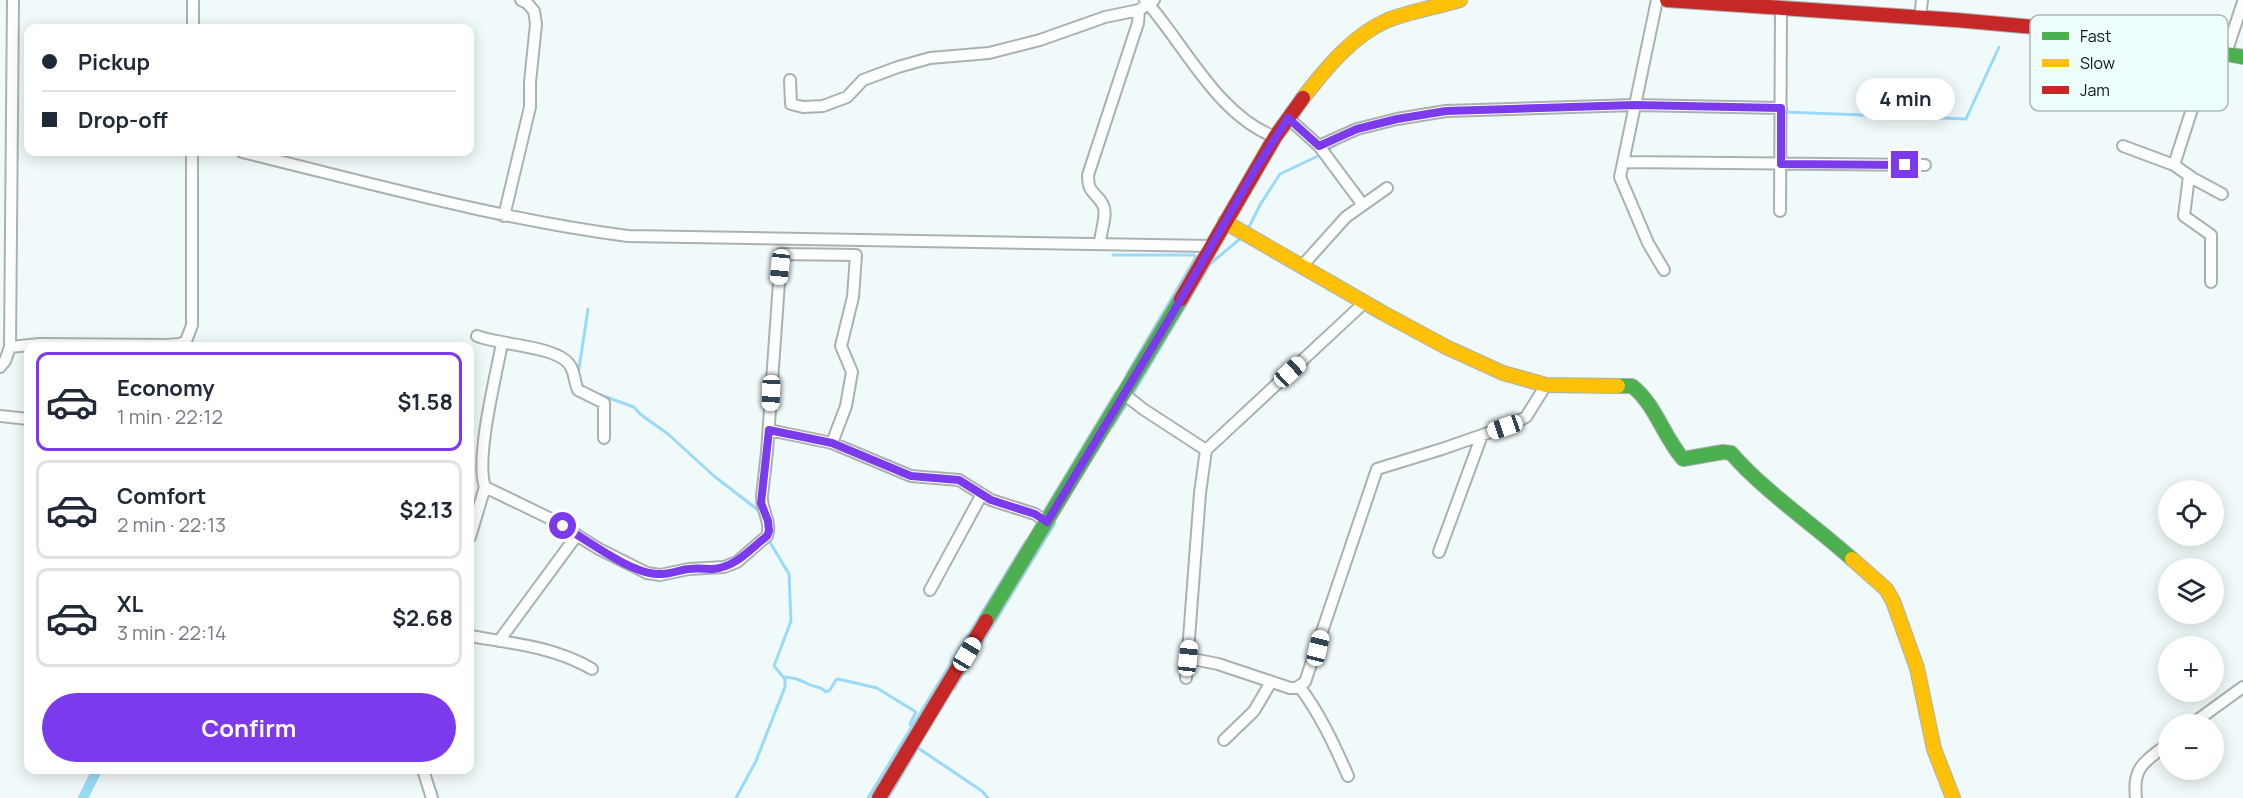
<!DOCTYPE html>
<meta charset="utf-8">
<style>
body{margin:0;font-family:Manrope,sans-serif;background:#f6f6f7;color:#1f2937;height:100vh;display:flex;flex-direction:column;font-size:22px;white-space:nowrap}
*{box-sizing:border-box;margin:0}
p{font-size:20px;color:#747a83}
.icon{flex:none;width:33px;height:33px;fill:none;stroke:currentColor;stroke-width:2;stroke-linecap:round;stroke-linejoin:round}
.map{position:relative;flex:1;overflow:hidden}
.side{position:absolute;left:24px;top:342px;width:450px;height:432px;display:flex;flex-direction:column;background:#fff;border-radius:12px;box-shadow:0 3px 15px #0003}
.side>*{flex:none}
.banner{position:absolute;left:24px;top:24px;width:450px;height:132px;border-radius:12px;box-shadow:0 3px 15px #0003;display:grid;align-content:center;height:132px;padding:0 18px;background:#fff}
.buttons{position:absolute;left:2158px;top:480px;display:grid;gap:12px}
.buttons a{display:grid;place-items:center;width:66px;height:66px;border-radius:50%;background:#fff;box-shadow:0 3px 15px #0003;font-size:30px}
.end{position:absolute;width:27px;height:27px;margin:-14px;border:8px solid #7c3aed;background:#fff;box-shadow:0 0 0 3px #fff}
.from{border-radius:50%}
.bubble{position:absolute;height:42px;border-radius:21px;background:#fff;box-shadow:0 3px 15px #0003;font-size:20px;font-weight:700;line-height:42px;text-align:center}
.car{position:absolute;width:18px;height:36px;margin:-18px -9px;border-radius:8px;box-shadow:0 0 4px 2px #0007;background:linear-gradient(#fff 24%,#345 0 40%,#fff 0 76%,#345 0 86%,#fff 0)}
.banner b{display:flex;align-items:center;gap:21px;height:57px;font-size:22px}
.banner b+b{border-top:2px solid #e0e1e3}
.banner i{width:15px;height:15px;background:#1f2937}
ul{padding:10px 0 0;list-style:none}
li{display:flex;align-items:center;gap:18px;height:99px;margin:0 12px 9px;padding:0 6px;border:3px solid #e0e1e3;border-radius:12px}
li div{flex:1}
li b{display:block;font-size:22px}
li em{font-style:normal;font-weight:700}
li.active{border-color:#7c3aed}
li>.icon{width:54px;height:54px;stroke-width:1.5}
.primary-button{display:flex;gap:12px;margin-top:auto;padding:12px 18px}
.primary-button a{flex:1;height:69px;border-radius:36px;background:#7c3aed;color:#fff;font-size:24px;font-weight:700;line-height:69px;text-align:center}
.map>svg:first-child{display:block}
</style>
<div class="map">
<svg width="2243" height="798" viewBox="0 0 2243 798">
<rect width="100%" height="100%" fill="#f1fafa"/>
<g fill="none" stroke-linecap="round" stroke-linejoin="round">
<path stroke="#9bd9f9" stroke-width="3" d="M1784 112 1966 119 1999 47
M1439 117 1454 116
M1247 231 1260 205 1280 174 1320 155 1343 140
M1113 255H1194L1196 257 1127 374
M578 375 588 309
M595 393 634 407 640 414 668 434 714 476 758 510 761 515
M1131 397 1210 264 1241 238
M1112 427 1128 402
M1042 515 1116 392
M784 677C796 678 798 679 808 684 816 688 821 686 826 692L830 690 836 680 838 679 877 688 916 712 910 724 913 727
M954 689 1055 523
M918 748 982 791 988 798
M736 798 756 761 785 687V679L774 666 791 621 789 574 768 539
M868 798 1026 541
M888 798 916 751"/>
<path stroke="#9bd9f9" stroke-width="10" d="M83 798 97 770"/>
<g stroke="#abb1b1" stroke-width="14">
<path id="street" d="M193 0V28
M1145 0C1185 45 1217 115 1275 137
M1657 0 1620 177 1648 243 1664 270
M1920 18 1922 0
M2226 53 2243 2
M2064 74 2198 92
M790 80 791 104 803 107 823 106 847 97 863 80 898 67 930 58 989 53 1040 40 1105 17 1139 10 1154 0
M1288 118 1319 146 1363 205
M1319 146 1357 129 1397 119 1446 111 1635 105 1781 108
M2123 146 2174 165 2194 179 2222 194
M242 152C370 183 497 219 628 236L1212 246
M1623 162 1925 165
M2174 165 2211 50
M2189 176 2184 216 2211 235V282
M1780 211 1781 9
M504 216 530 107V82L536 24 534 11 527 3 521 0
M1100 244C1100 232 1108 215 1103 205 1096 191 1088 195 1088 175L1138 23 1139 10
M1302 266 1346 217 1387 188
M477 336C500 345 556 346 569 364 575 371 574 382 578 390L604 403V438
M10 347 40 344 166 345 180 344 186 341 192 325V152
M0 367 5 361 10 347 13 0
M1124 394 1143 409 1206 450
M0 416 28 419
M769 430 832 443 911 476 959 480 991 500 1035 514 1047 522
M485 487C475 458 496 376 502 343
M470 537 485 487 549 518 599 549 647 573 660 575 689 569 724 567 737 562 767 536C772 522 761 510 762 496L767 452 781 254 856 255 853 297 841 346 852 372 846 406 832 443
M1439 552 1482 435
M930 590 982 494
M470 636C511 643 555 647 592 669
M499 641 577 535
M1188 658 1218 664 1290 688H1296L1305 682 1377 469 1442 449 1505 427 1526 417 1546 385
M1186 678 1200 493 1206 450 1365 302
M1299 686C1320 714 1334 744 1348 776
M2192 724 2243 687
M1224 740 1254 711 1271 682
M423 770 432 798
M2136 798C2132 766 2146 761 2169 743"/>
</g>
<g stroke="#abb1b1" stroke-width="16">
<path id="fast" d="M2078 31 2172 44 2243 57
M1618 386H1632C1656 405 1663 436 1683 459L1723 452 1731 453C1766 493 1812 523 1852 559
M986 621 1181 299"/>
</g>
<g stroke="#abb1b1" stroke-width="16">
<path id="slow" d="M1303 98C1326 68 1353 35 1388 20 1411 11 1437 7 1460 0
M1225 222 1383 313 1446 347 1503 373 1546 385 1618 386
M1852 559 1886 589 1893 601 1917 668 1934 749 1953 798"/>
</g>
<g stroke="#abb1b1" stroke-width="16">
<path id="jam" d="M1667 0 1956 20 2078 31
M1181 299 1275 137 1303 98
M879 798 986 621"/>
</g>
<use href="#street" stroke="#fdfefe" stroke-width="10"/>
<use href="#fast" stroke="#4caf50" stroke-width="14"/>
<use href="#slow" stroke="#ffc107" stroke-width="14"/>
<use href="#jam" stroke="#c62828" stroke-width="14"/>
</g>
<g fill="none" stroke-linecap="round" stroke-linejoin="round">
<path stroke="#7c3aed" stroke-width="8" d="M563 526C587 540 630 573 657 574 668 575 679 570 689 569 697 568 705 569 713 569 736 567 749 550 767 536L769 531 768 521 761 503 769 430 832 443 911 476 959 480 991 500 1035 514 1047 522 1171 316 1255 170 1288 118 1319 146 1357 129 1397 119 1446 111 1635 105 1781 108V164L1905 165"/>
</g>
<rect x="2030" y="15" width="198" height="96" rx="9" fill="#edfefd" stroke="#aab8b7" stroke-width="1.5"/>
<rect x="2042" y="32" width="27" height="8" fill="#4caf50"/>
<rect x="2042" y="59" width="27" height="8" fill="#ffc107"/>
<rect x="2042" y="86" width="27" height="8" fill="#c62828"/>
<g font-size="16" fill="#0f1414">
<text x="2080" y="42">Fast</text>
<text x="2080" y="69">Slow</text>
<text x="2080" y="96">Jam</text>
</g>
</svg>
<div class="buttons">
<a><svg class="icon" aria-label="locate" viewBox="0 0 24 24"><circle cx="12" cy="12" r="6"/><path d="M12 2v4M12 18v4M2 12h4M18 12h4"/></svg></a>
<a><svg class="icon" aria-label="layers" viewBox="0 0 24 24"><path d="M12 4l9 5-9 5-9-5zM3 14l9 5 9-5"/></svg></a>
<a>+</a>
<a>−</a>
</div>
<i class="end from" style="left:563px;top:526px"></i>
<i class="end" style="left:1905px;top:165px"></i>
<div class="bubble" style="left:1856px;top:78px;width:99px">4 min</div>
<i class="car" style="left:780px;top:267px;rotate:186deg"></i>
<i class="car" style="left:1290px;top:372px;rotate:47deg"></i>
<i class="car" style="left:771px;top:393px;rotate:182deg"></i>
<i class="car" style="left:1505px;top:427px;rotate:251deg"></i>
<i class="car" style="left:1318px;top:648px;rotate:14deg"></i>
<i class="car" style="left:967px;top:654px;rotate:31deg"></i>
<i class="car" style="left:1188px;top:658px;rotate:6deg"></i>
<div class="banner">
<b><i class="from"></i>Pickup</b>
<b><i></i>Drop-off</b>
</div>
<section class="side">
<ul>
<li class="active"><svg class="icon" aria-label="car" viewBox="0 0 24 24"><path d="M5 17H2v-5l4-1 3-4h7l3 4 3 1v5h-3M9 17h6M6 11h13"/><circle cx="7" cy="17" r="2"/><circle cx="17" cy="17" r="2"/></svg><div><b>Economy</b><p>1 min · 22:12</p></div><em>$1.58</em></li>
<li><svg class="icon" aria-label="car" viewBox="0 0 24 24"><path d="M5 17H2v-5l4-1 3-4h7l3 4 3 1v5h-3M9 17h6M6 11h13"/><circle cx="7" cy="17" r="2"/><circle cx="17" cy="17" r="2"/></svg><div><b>Comfort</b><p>2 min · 22:13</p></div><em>$2.13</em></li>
<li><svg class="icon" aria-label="car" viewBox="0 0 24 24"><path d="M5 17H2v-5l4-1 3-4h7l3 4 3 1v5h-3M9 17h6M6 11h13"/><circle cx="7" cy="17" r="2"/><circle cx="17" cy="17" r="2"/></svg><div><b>XL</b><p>3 min · 22:14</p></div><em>$2.68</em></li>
</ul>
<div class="primary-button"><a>Confirm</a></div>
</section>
</div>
